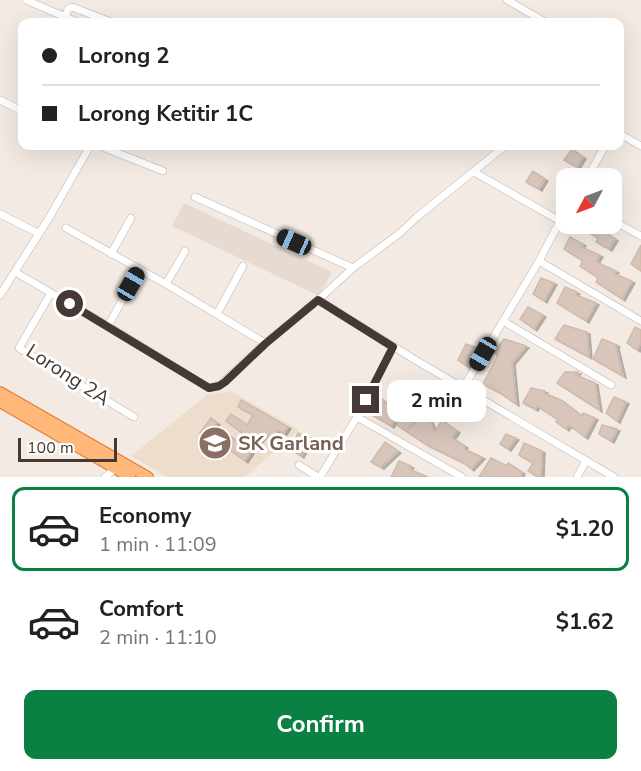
<!DOCTYPE html>
<meta charset="utf-8">
<style>
body{margin:0;font-family:"Nunito Sans",sans-serif;background:#f2f2f2;color:#222;height:100vh;display:flex;flex-direction:column;font-size:22px;white-space:nowrap}
*{box-sizing:border-box;margin:0}
p{font-size:20px;color:#767676}
.icon{flex:none;width:33px;height:33px;fill:none;stroke:currentColor;stroke-width:2;stroke-linecap:round;stroke-linejoin:round}
.map{position:relative;height:477px;overflow:hidden}
.side{display:flex;flex-direction:column;background:#fff;flex:1}
.side>*{flex:none}
.guide{position:absolute;left:18px;top:18px;width:606px;height:132px;border-radius:12px;box-shadow:0 6px 24px #0002;display:grid;align-content:center;height:132px;padding:0 24px;background:#fff}
.needle{width:39px;rotate:229deg}
.buttons{position:absolute;left:556px;top:168px;display:grid;gap:12px}
.buttons a{display:grid;place-items:center;width:66px;height:66px;border-radius:12px;background:#fff;box-shadow:0 6px 24px #0002;font-size:30px}
.scale{position:absolute;left:18px;bottom:15px;width:99px;box-sizing:border-box;padding-left:6px;border:3px solid #453a33;border-top:0;font-size:16px;line-height:21px;white-space:nowrap;color:#453a33;-webkit-text-stroke:4px #fff;paint-order:stroke}
.end{position:absolute;width:27px;height:27px;margin:-14px;border:8px solid #453a33;background:#fff;box-shadow:0 0 0 3px #fff}
.from{border-radius:50%}
.bubble{position:absolute;height:42px;border-radius:12px;background:#fff;box-shadow:0 6px 24px #0002;font-size:20px;font-weight:700;line-height:42px;text-align:center}
.car{position:absolute;width:18px;height:36px;margin:-18px -9px;border-radius:8px;box-shadow:0 0 4px 2px #0007;background:linear-gradient(#222 24%,#8ab4d8 0 40%,#222 0 76%,#8ab4d8 0 86%,#222 0)}
.guide b{display:flex;align-items:center;gap:21px;height:57px;font-size:22px}
.guide b+b{border-top:2px solid #e0e0e0}
.guide i{width:15px;height:15px;background:#222}
ul{padding:10px 0 0;list-style:none}
li{display:flex;align-items:center;gap:18px;height:84px;margin:0 12px 9px;padding:0 12px;border:3px solid transparent;border-radius:12px}
li div{flex:1}
li b{display:block;font-size:22px}
li em{font-style:normal;font-weight:700}
li.active{border-color:#0b8043}
li>.icon{width:54px;height:54px;stroke-width:1.5}
.cta{display:flex;gap:12px;margin-top:auto;padding:12px 24px}
.cta a{flex:1;height:69px;border-radius:12px;background:#0b8043;color:#fff;font-size:24px;font-weight:700;line-height:69px;text-align:center}
.map>svg:first-child{display:block}
</style>
<div class="map">
<svg width="641" height="477" viewBox="0 0 641 477">
<defs>
<filter id="shadow"><feDropShadow dx="3" dy="2" stdDeviation="0" flood-color="#0004"/></filter>
</defs>
<rect width="100%" height="100%" fill="#f3ebe3"/>
<path fill="#e7dbd1" d="M184 203 332 272 319 296 172 226Z"/>
<path fill="#edddcc" d="M231 391 299 430 245 477H167L131 456 207 395Z"/>
<path fill="#d8c6bb" stroke="#d0baab" stroke-width="1.5" filter="url(#shadow)" d="M572 149 583 157 577 167 564 160Z
M533 171 545 179 539 189 526 182Z
M583 224H600L598 227 615 239 609 249 596 242 598 238 581 228Z
M570 237 583 244 581 247 600 255 596 262 616 271 615 274 632 281 622 299 596 282 598 278 580 266 583 261 564 249Z
M641 245V271L631 264Z
M541 278 554 283 544 301 533 294Z
M565 287 577 292 576 295 596 303 586 321 557 303Z
M528 307 543 315 534 329 520 319Z
M564 325 587 332 589 357 555 339Z
M635 327 641 330V343L637 350 627 343Z
M504 339 526 346 512 363 516 404 500 393 483 384 498 355 494 353Z
M602 339 617 345 616 347 623 376 593 359Z
M466 344 478 348 468 367 458 360Z
M565 372H578L576 375 595 383 599 410 557 383Z
M531 388 545 391 544 393 561 400 582 416 583 413 595 418 585 437 569 425 566 429 556 422 558 420 537 406 535 409 523 403Z
M379 397 387 403 389 401 395 405 388 414 396 419 391 426 369 413Z
M614 397 626 402 617 421 606 413Z
M241 400 288 427 284 433 278 430 273 439 265 434 257 444 226 421 231 414 247 425 253 415 238 407Z
M405 409 417 414 408 429 427 415 435 432 442 420 457 431 452 438 465 446 464 449 482 457 471 469 464 463 427 445 397 425Z
M211 418 217 423 215 425 251 452 245 461 208 434 205 438 200 433Z
M602 425 617 429 611 441 599 434Z
M298 433 311 438 301 456 290 449Z
M506 434 516 438 508 449 500 444Z
M385 442 398 451 381 467 371 462Z
M524 443 542 451 541 477H538L528 471 533 463 519 455Z
M491 458 507 466 508 463 522 472 520 477H479Z
M399 461 411 466 409 469 428 477H391Z"/>
<g fill="none" stroke-linecap="round" stroke-linejoin="round">
<g stroke="#c2b3a8" stroke-width="8">
<path id="minor" d="M26 0 77 22
M507 0 545 22
M65 17 68 9 72 7 111 22
M0 100 22 111
M620 134 641 146
M100 146 163 171
M474 172 560 221
M587 178 605 146
M195 197 353 268
M0 214 38 233
M612 220 641 236
M66 228 166 284 265 343
M111 254 131 218
M539 261 641 321
M15 272 108 326 209 388 219 386 265 343 318 300 353 268 400 233 417 217 505 146
M166 284 185 251
M51 293 19 348 134 417
M0 295 49 218 90 146
M318 300 417 361 614 477
M217 314 243 266
M503 321 611 385
M108 326 139 270
M463 388 539 261 560 221 567 210
M357 417 462 477
M299 465 318 477
M105 477 115 469
M320 477 357 417 393 347
M577 477 586 461"/>
</g>
<g stroke="#e6782a" stroke-width="12">
<path id="trunk" d="M0 392 148 477
M0 402 130 477"/>
</g>
<use href="#minor" stroke="#fff" stroke-width="7"/>
<use href="#trunk" stroke="#ffb879" stroke-width="10"/>
</g>
<g fill="none" stroke-linecap="round" stroke-linejoin="round">
<path stroke="#453a33" stroke-width="8" d="M70 304 209 388 219 386 225 382 265 344 318 300 393 347 366 400"/>
</g>
<defs>
<g id="school-disc" transform="scale(1.725)"><circle r="9.5" fill="#8d6e63" stroke="#fff"/><path d="M0-5L7-2L0 1L-7-2ZM-4 1L0 2.5L4 1V4Q0 6-4 4Z" fill="#fff"/></g>
</defs>
<g fill-rule="evenodd">
<use href="#school-disc" x="215" y="443"/>
</g>
<g text-anchor="middle" dominant-baseline="central" stroke-width="6" stroke-linejoin="round" paint-order="stroke">
<g font-size="20" fill="#453a33" stroke="#fff">
<text transform="translate(68 375) rotate(33)">Lorong 2A</text>
</g>
<g font-size="20" font-weight="bold" fill="#785e54" stroke="#fff" text-anchor="start">
<text x="238" y="443">SK Garland</text>
</g>
</g>
</svg>
<div class="buttons">
<a><svg class="needle" viewBox="-14 -14 28 28"><path d="M0-13l5 13h-10z" fill="#e53935"/><path d="M0 13l5-13h-10z" fill="#767676"/></svg></a>
</div>
<div class="scale">100 m</div>
<i class="end from" style="left:70px;top:304px"></i>
<i class="end" style="left:366px;top:400px"></i>
<div class="bubble" style="left:387px;top:380px;width:99px">2 min</div>
<i class="car" style="left:294px;top:242px;rotate:294deg"></i>
<i class="car" style="left:131px;top:284px;rotate:30deg"></i>
<i class="car" style="left:483px;top:354px;rotate:210deg"></i>
<div class="guide">
<b><i class="from"></i>Lorong 2</b>
<b><i></i>Lorong Ketitir 1C</b>
</div>
</div>
<section class="side">
<ul>
<li class="active"><svg class="icon" aria-label="car" viewBox="0 0 24 24"><path d="M5 17H2v-5l4-1 3-4h7l3 4 3 1v5h-3M9 17h6M6 11h13"/><circle cx="7" cy="17" r="2"/><circle cx="17" cy="17" r="2"/></svg><div><b>Economy</b><p>1 min · 11:09</p></div><em>$1.20</em></li>
<li><svg class="icon" aria-label="car" viewBox="0 0 24 24"><path d="M5 17H2v-5l4-1 3-4h7l3 4 3 1v5h-3M9 17h6M6 11h13"/><circle cx="7" cy="17" r="2"/><circle cx="17" cy="17" r="2"/></svg><div><b>Comfort</b><p>2 min · 11:10</p></div><em>$1.62</em></li>
</ul>
<div class="cta"><a>Confirm</a></div>
</section>
